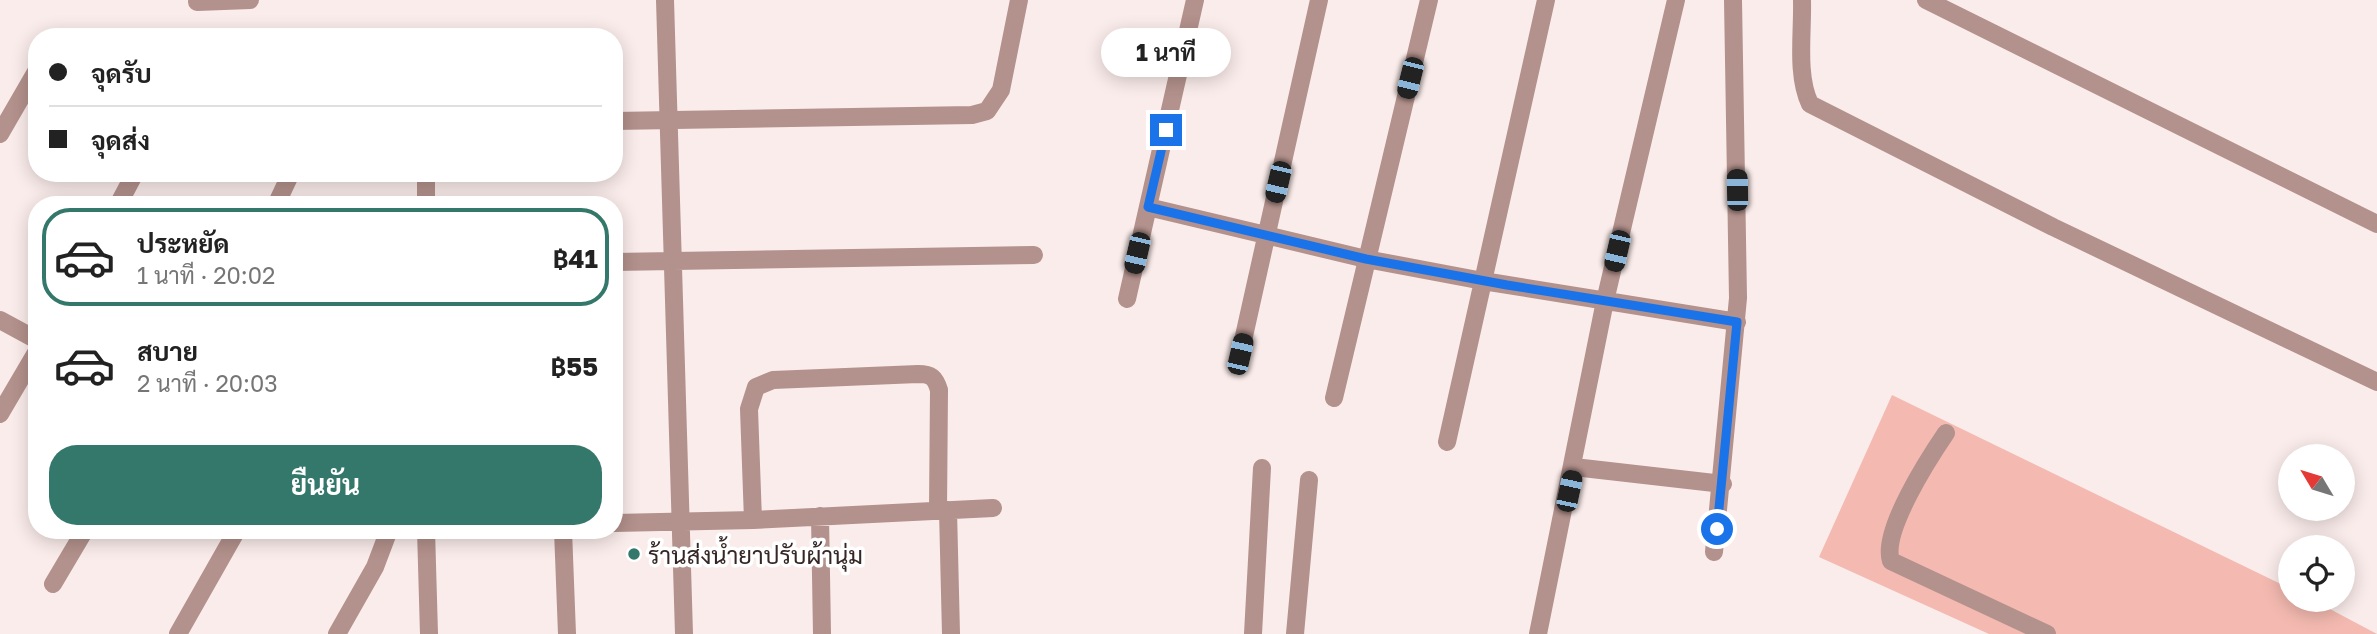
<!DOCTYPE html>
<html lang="th">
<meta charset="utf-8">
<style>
body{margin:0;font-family:"Golos Text",Sarabun,sans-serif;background:#f6f6f6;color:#222;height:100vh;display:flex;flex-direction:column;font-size:26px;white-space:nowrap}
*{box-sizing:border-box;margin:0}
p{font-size:23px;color:#767676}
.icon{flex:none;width:38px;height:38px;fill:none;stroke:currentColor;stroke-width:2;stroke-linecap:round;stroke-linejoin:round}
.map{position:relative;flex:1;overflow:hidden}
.side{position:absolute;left:28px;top:196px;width:595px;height:343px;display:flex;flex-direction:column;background:#fff;border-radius:28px;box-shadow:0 4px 18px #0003}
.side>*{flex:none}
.top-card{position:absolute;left:28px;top:28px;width:595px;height:154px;border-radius:28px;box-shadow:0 4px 18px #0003;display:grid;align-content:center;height:154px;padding:0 21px;background:#fff}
.needle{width:46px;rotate:308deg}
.fabs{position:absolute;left:2278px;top:444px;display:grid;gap:14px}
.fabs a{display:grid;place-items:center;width:77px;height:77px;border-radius:50%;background:#fff;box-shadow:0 4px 18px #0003;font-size:35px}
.end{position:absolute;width:32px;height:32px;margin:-16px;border:9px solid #1a73e8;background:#fff;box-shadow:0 0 0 4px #fff}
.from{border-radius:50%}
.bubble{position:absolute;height:49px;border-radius:24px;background:#fff;box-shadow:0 4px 18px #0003;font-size:23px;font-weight:700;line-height:49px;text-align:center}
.car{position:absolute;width:21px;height:42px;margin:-21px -10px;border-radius:9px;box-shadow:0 0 5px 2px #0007;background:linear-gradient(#222 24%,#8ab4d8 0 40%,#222 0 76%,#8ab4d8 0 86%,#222 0)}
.top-card b{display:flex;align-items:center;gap:24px;height:66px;font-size:26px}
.top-card b+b{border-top:2px solid #e0e0e0}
.top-card i{width:18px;height:18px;background:#222}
ul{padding:12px 0 0;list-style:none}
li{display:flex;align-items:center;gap:21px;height:98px;margin:0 14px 10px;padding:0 7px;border:4px solid transparent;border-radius:28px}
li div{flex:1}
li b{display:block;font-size:26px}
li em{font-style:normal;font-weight:700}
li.current{border-color:#34786b}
li>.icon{width:63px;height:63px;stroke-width:1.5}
.primary-button{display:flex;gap:14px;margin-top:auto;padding:14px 21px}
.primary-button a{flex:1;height:80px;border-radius:28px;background:#34786b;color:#fff;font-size:28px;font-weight:700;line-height:80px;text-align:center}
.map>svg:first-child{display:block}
</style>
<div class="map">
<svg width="2377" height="634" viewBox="0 0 2377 634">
<rect width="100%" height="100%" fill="#faecea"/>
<path fill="#f4bab1" d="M1892 395 2291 589V600H2313L2377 634H1989L1819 557Z"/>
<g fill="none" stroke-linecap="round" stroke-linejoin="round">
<path stroke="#b3918c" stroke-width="18" d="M665 0 684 634
M1802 0C1803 32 1796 75 1810 104L2053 227 2377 382
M1926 0 2377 224
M197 2 250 0
M62 37H81
M614 121 972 115 987 111 1001 90 1019 0
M0 134 37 70
M118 205 135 173
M276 205 291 173
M426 205V173
M1148 207 1366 259 1483 281 1737 322
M614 262 1034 255
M1127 299 1195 0
M0 320 37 340
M1240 354 1319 0
M1334 398 1429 0
M0 414 37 351
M1946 433C1929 458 1881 532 1891 561L2047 634
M1447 442 1546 0
M1574 467 1723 484
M948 510 951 634
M820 516 822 634
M753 520 749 409 756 387 773 380 918 374C931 374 935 377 939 390L938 511
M614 523 753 520 993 508
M426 530 429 634
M563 530 567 634
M1714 552 1738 298 1733 0
M53 584 85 530
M178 634 237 530
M337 634 375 567 389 530
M1253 634 1262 468
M1295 634 1309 480
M1538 634 1605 301 1676 0"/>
</g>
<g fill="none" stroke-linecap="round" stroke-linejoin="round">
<path stroke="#1a73e8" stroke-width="9" d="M1166 130 1148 207 1366 259 1507 285 1737 322 1717 529"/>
</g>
<circle fill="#34786b" stroke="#fff" stroke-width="2.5" cx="634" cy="554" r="7"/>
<g text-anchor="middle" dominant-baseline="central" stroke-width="7" stroke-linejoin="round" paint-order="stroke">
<g font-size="24" fill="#342725" stroke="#fff" text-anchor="start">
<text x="648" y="554">ร้านส่งน้ำยาปรับผ้านุ่ม</text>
</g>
</g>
</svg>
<div class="fabs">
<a><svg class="needle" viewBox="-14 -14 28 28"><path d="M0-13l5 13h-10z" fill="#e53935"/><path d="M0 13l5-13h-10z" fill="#767676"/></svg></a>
<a><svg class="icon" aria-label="locate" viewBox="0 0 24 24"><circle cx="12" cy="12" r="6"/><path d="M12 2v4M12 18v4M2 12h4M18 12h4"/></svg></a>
</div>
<i class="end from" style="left:1717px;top:529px"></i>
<i class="end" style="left:1166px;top:130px"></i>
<div class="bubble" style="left:1101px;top:28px;width:130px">1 นาที</div>
<i class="car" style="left:1410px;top:78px;rotate:194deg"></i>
<i class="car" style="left:1278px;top:182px;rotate:193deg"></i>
<i class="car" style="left:1737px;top:190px;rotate:359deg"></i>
<i class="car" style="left:1617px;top:251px;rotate:193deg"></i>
<i class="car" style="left:1137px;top:253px;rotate:193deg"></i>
<i class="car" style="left:1240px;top:354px;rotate:13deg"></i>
<i class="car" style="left:1569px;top:491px;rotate:12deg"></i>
<div class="top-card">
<b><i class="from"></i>จุดรับ</b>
<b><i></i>จุดส่ง</b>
</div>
<section class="side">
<ul>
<li class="current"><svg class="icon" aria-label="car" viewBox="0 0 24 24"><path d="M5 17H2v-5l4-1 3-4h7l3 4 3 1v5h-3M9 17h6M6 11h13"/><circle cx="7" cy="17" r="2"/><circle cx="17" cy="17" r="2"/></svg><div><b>ประหยัด</b><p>1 นาที · 20:02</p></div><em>฿41</em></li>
<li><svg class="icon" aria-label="car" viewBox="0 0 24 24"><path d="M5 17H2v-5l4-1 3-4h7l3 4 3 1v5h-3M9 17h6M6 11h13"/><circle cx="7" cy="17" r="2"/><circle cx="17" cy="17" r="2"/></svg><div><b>สบาย</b><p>2 นาที · 20:03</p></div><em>฿55</em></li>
</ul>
<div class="primary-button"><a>ยืนยัน</a></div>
</section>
</div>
